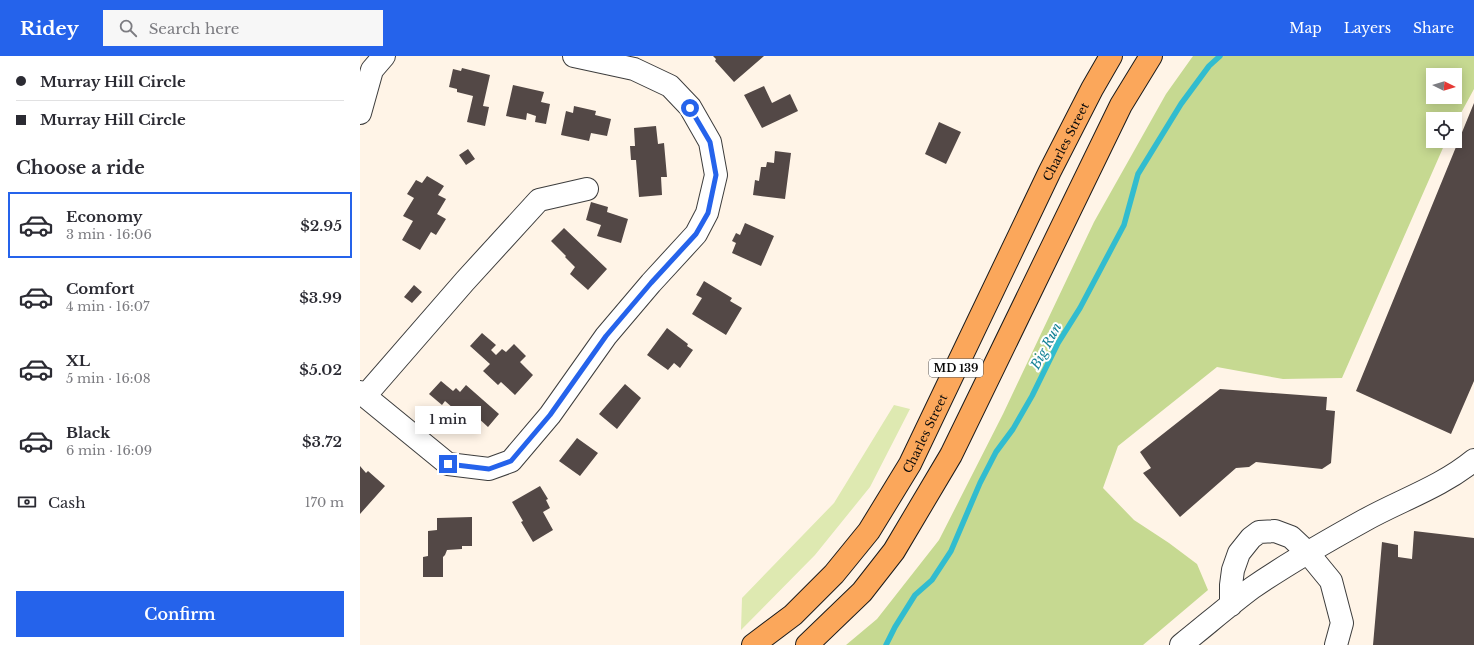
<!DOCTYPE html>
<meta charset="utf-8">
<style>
body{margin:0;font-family:"Libre Baskerville",serif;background:#f7f7f7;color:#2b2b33;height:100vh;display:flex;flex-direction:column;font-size:15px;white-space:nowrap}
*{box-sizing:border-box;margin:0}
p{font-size:13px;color:#7c7c81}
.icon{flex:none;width:22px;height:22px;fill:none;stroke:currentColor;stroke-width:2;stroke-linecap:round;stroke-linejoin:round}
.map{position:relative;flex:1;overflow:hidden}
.drawer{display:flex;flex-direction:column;background:#fff;width:360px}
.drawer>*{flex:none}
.banner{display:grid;align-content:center;height:88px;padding:0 16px;background:#fff}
.needle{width:26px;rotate:95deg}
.fabs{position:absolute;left:1066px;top:12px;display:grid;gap:8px}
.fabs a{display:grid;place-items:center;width:36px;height:36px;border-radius:0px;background:#fff;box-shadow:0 2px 10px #0003;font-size:20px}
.end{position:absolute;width:18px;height:18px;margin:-9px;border:5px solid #2563eb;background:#fff;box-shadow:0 0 0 2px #fff}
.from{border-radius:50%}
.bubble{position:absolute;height:28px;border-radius:0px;background:#fff;box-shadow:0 2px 10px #0003;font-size:13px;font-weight:600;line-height:28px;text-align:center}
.banner b{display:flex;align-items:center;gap:14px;height:38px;font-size:15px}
.banner b+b{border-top:1px solid #e1e1e2}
.banner i{width:10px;height:10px;background:#2b2b33}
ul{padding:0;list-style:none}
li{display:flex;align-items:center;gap:12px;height:66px;margin:0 8px 6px;padding:0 8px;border:2px solid transparent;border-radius:0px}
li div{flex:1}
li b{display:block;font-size:15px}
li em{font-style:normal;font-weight:600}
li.current{border-color:#2563eb}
li>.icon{width:36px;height:36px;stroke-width:1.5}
h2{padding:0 16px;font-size:18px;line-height:48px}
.pay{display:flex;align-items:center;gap:10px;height:44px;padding:0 16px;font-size:15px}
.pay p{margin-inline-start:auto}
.button{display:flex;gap:8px;margin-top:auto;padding:8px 16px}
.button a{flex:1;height:46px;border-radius:0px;background:#2563eb;color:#fff;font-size:16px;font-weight:600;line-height:46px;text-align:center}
header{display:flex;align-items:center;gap:24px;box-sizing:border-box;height:56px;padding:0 20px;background:#2563eb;color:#fff}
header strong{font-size:19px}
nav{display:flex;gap:22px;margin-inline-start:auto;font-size:14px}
.search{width:280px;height:36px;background:#f7f7f7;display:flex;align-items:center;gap:10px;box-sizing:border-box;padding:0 14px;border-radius:0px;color:#7c7c81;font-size:15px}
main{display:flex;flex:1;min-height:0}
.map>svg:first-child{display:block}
</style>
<header>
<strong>Ridey</strong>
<div class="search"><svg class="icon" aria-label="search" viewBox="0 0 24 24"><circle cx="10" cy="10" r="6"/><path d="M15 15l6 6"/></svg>Search here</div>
<nav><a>Map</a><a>Layers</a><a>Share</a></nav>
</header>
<main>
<section class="drawer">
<div class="banner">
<b><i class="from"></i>Murray Hill Circle</b>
<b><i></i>Murray Hill Circle</b>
</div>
<h2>Choose a ride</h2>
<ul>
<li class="current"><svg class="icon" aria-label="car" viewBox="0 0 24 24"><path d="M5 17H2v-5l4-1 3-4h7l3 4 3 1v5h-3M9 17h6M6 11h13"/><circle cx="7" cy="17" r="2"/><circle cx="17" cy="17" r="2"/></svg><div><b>Economy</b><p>3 min · 16:06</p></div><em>$2.95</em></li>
<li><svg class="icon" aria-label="car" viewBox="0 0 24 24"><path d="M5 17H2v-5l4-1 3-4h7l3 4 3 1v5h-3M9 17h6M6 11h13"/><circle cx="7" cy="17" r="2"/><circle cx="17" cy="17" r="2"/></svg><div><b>Comfort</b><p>4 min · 16:07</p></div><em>$3.99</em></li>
<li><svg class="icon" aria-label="car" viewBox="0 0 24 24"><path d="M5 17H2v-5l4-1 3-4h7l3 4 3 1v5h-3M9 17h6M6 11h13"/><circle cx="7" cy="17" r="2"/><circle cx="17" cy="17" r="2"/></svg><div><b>XL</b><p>5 min · 16:08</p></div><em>$5.02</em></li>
<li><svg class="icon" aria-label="car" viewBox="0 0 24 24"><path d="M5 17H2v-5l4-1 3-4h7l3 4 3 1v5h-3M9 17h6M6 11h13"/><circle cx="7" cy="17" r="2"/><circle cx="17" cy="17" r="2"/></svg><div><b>Black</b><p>6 min · 16:09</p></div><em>$3.72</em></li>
</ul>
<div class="pay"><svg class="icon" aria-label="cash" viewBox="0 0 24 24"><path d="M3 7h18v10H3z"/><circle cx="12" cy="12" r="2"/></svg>Cash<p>170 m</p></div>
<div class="button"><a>Confirm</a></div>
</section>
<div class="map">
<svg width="1114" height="589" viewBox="0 0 1114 589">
<rect width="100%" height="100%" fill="#fff4e7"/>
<path fill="#dee9b1" d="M534 349 550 353 510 431 455 499 381 574 382 542 474 447Z"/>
<path fill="#c6d991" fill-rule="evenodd" d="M833 0H1114V33L1095 68V63H1073V85H1086L982 322 923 323 857 311 758 390 743 432 774 464 809 487 837 508 848 534 783 589H486L517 563 579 484 643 358 734 166 806 38ZM1073 19H1095V41H1073Z"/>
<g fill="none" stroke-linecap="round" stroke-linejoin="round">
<path stroke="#31bccf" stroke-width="5.5" d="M526 589 535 571 555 539 572 524 591 495 620 427 636 396 653 373 672 340 698 287 720 252 764 169 778 118 821 48 849 10 860 0"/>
</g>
<path fill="#534846" d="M353 0H404L374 26 355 5 356 3Z
M102 12 130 19 123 50 129 51 125 70 107 66 113 40 97 36V33L89 31 93 13 101 15Z
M153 29 184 36 181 46 190 48 186 68 175 66 176 60 167 57 166 64 146 60Z
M404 30 412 47 430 38 438 55 402 72 384 39Z
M1114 47V325L1091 378 996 335Z
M214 50 236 55 235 59 251 63 247 80 231 77 229 85 201 79 206 55 213 57Z
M579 66 601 76 586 108 565 98Z
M296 70 298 88 304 87 307 121H301L302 139 279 141 276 104H271L270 90H275L274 72Z
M108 93 115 103 106 109 99 99Z
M415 95 431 97 425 143 393 139 395 124 399 125 401 111H406L407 106 414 107Z
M67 120 84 130 78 139 86 143 77 158 86 163 76 179 71 176 60 194 42 184 53 165 43 160 54 142 47 138 56 124 62 127Z
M231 146 248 151 247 156 268 163 261 187 237 180 241 169 226 164Z
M385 167 414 180 401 210 372 197 376 187 372 185 376 177 380 179Z
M204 172 247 213 228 234 210 218 215 211 205 201 206 200 191 185Z
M344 225 372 242 370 245 382 252 366 279 332 258 342 242 336 239Z
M54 229 62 236 52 247 44 241Z
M307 272 328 288 327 290 333 294 320 312 314 307 308 314 287 299Z
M122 277 136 289 131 294 136 299 142 293 146 296 154 288 166 300 160 306 173 319 155 339 141 326 138 329 123 315 130 308 110 290Z
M81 325 93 335 96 332 100 336 106 329 139 358 128 371 117 361 111 368 85 345 82 349 69 338Z
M265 328 281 342 257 373 239 358Z
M860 333 967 341 966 354 975 355 971 407 962 413 896 406 889 411 876 412 820 461 783 417 791 412 780 396Z
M217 382 238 397 220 420 199 405Z
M0 410 6 417 8 415 25 430 0 458Z
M180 430 188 443 186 444 190 452 183 456 193 474 173 486 161 466 163 465 152 446Z
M112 461V490H102V493L87 494 85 499 83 501V521H63V501L68 500V475L77 474V462Z
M1054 475 1114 482V589H1013L1022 486 1038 489V501L1052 503Z"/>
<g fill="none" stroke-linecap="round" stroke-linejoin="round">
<g stroke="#3d3d3d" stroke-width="24">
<path id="minor" d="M0 57 12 14 24 0
M0 336 88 408 129 413 151 405 190 359 246 280 291 227 336 178 347 157 356 119 350 86 330 51 310 30 274 13 214 0
M5 340 105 225 179 144 227 133
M871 549V529L873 514 879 497 891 482 899 476 915 475 931 481 948 497 971 525 982 567 976 589
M821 589C845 570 868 550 892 532 928 507 967 485 1005 464 1041 444 1081 431 1114 404"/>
</g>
<g stroke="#1b1b1b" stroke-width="24">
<g id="major">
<path id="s1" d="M393 589 433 559 474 518 509 475 550 408 690 115 732 33 751 0"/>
<path d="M447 589 502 536 534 495 591 399 761 49 791 0"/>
</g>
</g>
<use href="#minor" stroke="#fff" stroke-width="22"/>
<use href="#major" stroke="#fba75b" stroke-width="22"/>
</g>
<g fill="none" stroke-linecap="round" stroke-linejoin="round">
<path stroke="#2563eb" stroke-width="5" d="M88 408 129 413 151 405 190 359 246 280 291 227 336 178 348 157 356 119 350 86 330 52"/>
</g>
<g text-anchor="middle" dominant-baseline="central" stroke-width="4" stroke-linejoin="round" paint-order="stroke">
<rect fill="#fff" stroke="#545454" stroke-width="1" x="569" y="303" width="54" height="18" rx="3"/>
<g font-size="11" font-weight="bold" fill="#0a0a0a">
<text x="596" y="312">MD 139</text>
</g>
<g font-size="12" fill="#0a0a0a" stroke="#fff">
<text stroke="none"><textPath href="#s1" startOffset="600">Charles Street</textPath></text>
<text stroke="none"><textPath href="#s1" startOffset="276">Charles Street</textPath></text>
</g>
<g font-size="13" font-style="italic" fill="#138195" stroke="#fff">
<text transform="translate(686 290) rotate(-62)">Big Run</text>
</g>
</g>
</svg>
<div class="fabs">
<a><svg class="needle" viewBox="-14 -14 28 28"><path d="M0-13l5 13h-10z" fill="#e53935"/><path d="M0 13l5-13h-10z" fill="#7c7c81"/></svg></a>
<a><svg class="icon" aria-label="locate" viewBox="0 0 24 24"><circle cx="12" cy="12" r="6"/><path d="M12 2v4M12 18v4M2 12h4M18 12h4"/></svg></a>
</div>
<i class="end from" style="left:330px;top:52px"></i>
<i class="end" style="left:88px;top:408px"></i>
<div class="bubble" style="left:55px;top:350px;width:66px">1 min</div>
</div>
</main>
